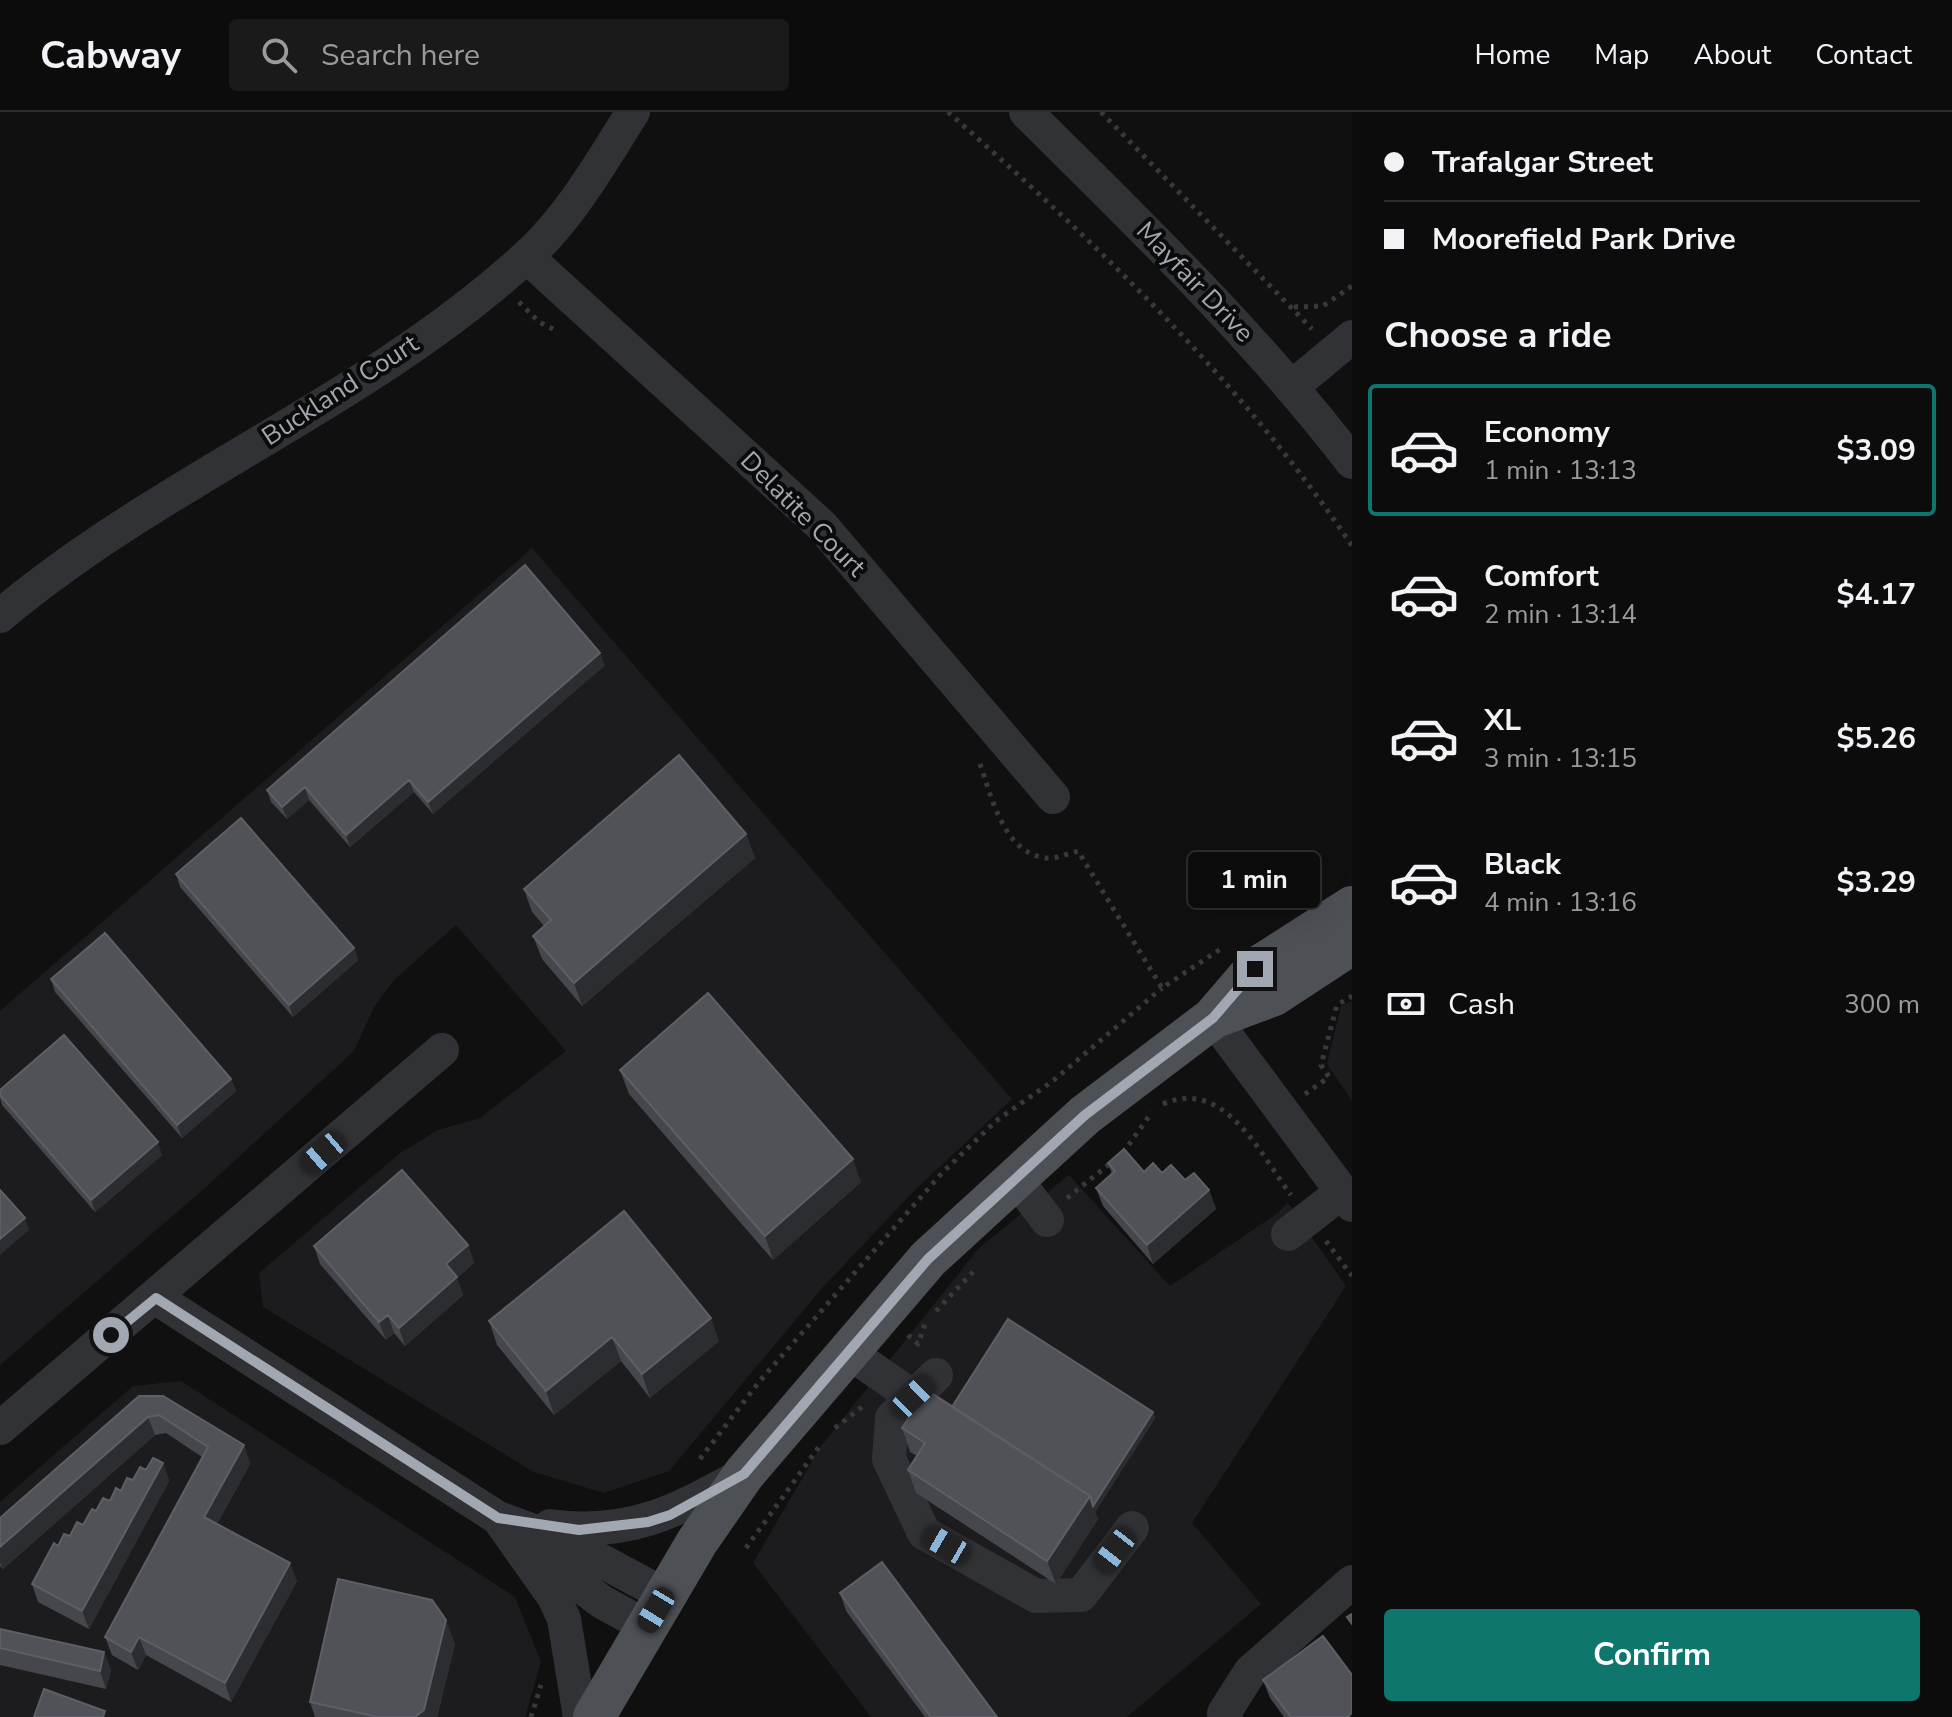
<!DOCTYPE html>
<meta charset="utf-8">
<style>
body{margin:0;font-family:"Nunito Sans",sans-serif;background:#1a1a1b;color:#f1f3f6;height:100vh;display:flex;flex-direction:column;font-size:30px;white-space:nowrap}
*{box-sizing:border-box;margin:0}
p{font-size:26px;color:#9a9b9d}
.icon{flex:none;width:44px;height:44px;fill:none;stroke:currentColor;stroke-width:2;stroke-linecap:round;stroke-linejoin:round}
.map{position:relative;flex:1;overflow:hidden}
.panel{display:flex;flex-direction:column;background:#0c0c0d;width:600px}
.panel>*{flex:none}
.guide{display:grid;align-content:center;height:176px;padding:0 32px;background:#0c0c0d}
.end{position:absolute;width:36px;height:36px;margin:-18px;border:10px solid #a1a8b1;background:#111;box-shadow:0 0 0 4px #111}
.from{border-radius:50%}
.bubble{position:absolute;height:56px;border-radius:8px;background:#0c0c0d;box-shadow:0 8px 32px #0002,0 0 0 2px #2c2c2e;font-size:26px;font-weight:700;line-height:56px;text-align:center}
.car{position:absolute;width:24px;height:48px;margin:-24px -12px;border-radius:10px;box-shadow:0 0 6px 2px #0007;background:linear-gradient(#222 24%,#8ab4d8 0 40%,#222 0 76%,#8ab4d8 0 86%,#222 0)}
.guide b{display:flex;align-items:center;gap:28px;height:76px;font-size:30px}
.guide b+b{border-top:2px solid #2c2c2e}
.guide i{width:20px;height:20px;background:#f1f3f6}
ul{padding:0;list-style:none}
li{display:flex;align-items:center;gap:24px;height:132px;margin:0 16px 12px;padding:0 16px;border:4px solid transparent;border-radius:8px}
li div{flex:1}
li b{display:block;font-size:30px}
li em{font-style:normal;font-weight:700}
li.on{border-color:#0f766e}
li>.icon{width:72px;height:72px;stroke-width:1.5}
h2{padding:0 32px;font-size:36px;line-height:96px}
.pay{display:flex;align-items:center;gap:20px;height:88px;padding:0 32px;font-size:30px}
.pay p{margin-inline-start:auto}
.action{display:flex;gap:16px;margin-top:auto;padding:16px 32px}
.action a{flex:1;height:92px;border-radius:8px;background:#0f766e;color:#fff;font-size:32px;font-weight:700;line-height:92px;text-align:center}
header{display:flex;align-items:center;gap:48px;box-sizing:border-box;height:112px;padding:0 40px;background:#0c0c0d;border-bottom:2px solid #2c2c2e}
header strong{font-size:38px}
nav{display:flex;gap:44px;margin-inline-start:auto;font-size:28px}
.search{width:560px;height:72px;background:#1a1a1b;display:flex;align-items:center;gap:20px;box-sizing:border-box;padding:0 28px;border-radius:8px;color:#9a9b9d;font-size:30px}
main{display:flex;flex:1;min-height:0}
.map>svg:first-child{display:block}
</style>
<header>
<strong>Cabway</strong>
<div class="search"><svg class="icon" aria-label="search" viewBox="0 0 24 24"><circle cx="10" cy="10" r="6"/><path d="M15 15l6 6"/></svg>Search here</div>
<nav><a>Home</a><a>Map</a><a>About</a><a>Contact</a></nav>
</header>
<main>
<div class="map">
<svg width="1352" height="1605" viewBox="0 0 1352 1605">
<rect width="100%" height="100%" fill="#101011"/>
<path fill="#1c1c1e" d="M532 436 1012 987 915 1078 824 1174 669 1359 604 1381 534 1360 263 1195 259 1161 400 1041 438 1018 480 1006 566 939 456 813 394 868 374 895 354 939 206 1075 0 1253V899Z
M1352 889V989L1327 952 1341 894Z
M1069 1063 1170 1174 1275 1103 1288 1091 1346 1174 1192 1411 1261 1492 1127 1605H871L753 1451 821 1334 979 1136Z
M181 1269 515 1485 541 1550 525 1605H0V1390L133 1274Z"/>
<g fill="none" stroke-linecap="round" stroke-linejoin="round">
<path stroke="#37393d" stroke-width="5" stroke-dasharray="4 6" stroke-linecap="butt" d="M948 0C1093 128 1244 272 1352 434
M1101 0 1312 217
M519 190 539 210 555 218
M1294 195 1323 194 1352 174
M980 652C992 686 1004 742 1047 746 1056 747 1069 741 1078 739L1162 876 1222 836
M1305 982 1329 965 1321 953 1337 893 1352 884
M1163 992C1225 965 1260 1042 1291 1083
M1123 1041 1152 1000
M1067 1086 1112 1050
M1326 1129 1352 1164
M936 1199 973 1160
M908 1223 918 1232 926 1209
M835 1316 862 1295
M700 1347 759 1270 942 1061 996 1009 1054 968 1162 876
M746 1436 821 1332
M531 1605 541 1573"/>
<path stroke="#313236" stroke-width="34" d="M1026 0C1140 113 1254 223 1352 350
M527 145 822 414 1053 685
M1293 274 1352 225
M0 504C163 367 367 290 525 146 570 106 601 50 633 0
M1213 906 1352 1093
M1015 1066 1047 1108
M1288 1122 1342 1080
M156 1186 498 1406 570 1432 665 1483
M847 1239 913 1285
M936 1263 892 1306 889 1347 924 1421 1036 1484 1081 1483 1132 1416
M0 1316 442 938
M498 1406 554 1485 564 1507 580 1605
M550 1414C630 1425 676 1399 744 1362
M537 1441 602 1490 646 1514
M1226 1605 1224 1601 1250 1560 1352 1470"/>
<path stroke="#4d5055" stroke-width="42" d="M1218 904 1274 883 1352 832
M594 1605 697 1430 744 1362 928 1147 1085 1003 1213 906 1255 857 1352 795"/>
</g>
<path fill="#46474c" d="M605 553 433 702 414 680 350 735 309 688 287 707 271 690 267 678Z
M746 722 755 746 582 894 542 847 533 824 544 814 532 800 524 777Z
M176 762 354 836 358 848 293 905 180 775Z
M51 867 231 967 236 979 182 1026 55 880Z
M620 958 861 1070 773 1148 629 982Z
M0 978 162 1043 95 1100 2 993 0 986Z
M1108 1051 1185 1068 1209 1078 1216 1097 1153 1152 1103 1094 1096 1076 1112 1062Z
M468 1133 474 1151 457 1166 463 1183 405 1234 394 1221 386 1228 320 1152 314 1134Z
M489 1209 719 1229 650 1286 621 1249 554 1303 497 1233Z
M139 1284 244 1333 250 1352 217 1412 297 1469 231 1590 146 1543 138 1558 112 1543 105 1525 202 1345 166 1321 155 1323 3 1457 0 1454V1406Z
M952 1295 1153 1300 1155 1306 1095 1400 1098 1407 1056 1472 916 1381 908 1358 917 1344 910 1340 902 1316Z
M163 1351 169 1369 89 1517 38 1490 32 1472 58 1434 83 1413 96 1399 110 1389 133 1368 146 1358Z
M840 1481 997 1605H925L846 1499Z
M0 1517 104 1540 111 1558 106 1577 0 1553Z
M455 1532 437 1605H315L310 1590Z
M1263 1568 1352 1605H1284L1270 1586Z"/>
<path fill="#2c2d30" d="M600 541 605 553 433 702 428 690Z
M409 668 414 680 350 735 346 723Z
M305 675 309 688 287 707 282 695Z
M746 722 755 746 582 894 574 871Z
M354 836 358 848 293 905 289 893Z
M231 967 236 979 182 1026 177 1013Z
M158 1030 162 1043 95 1100 91 1088Z
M853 1047 861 1070 773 1148 765 1124Z
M1209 1078 1216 1097 1153 1152 1147 1133Z
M25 1106 29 1118 0 1143V1127Z
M468 1133 474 1151 457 1166 463 1183 405 1234 399 1216 446 1152Z
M388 1203 394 1221 386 1228 379 1210Z
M711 1206 719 1229 650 1286 642 1262Z
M612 1225 621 1249 554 1303 546 1279Z
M1153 1300 1155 1306 1095 1400 1098 1407 1056 1472 1047 1449 1090 1384Z
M148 1305 155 1323 3 1457 0 1450V1435Z
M244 1333 250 1352 211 1423 204 1405Z
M163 1351 169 1369 89 1517 82 1499Z
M290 1451 297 1469 231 1590 225 1571Z
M446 1508 455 1532 437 1605H415Z
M139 1525 146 1543 138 1558 131 1540Z
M104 1540 111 1558 106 1577 100 1559Z"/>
<path fill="#505257" stroke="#5c5f65" stroke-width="2" d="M525 453 600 541 428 690 409 668 346 723 305 675 282 695 267 678Z
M679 643 746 722 574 871 533 824 551 808 524 777Z
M241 706 354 836 289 893 176 762Z
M105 821 231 967 177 1013 51 867Z
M708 881 853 1047 765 1124 620 958Z
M64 923 158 1030 91 1088 0 983V978Z
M1124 1037 1144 1060 1153 1051 1162 1061 1171 1053 1185 1068 1194 1061 1209 1078 1147 1133 1096 1076 1115 1059 1108 1051Z
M402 1058 468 1133 446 1152 457 1165 399 1216 388 1203 379 1210 314 1134Z
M0 1078 25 1106 0 1127Z
M624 1099 711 1206 642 1262 612 1225 546 1279 489 1209Z
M1008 1207 1153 1300 1093 1394 1090 1384 952 1295Z
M927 1278 1090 1384 1047 1449 908 1358 925 1331 902 1316Z
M139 1284H163L244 1333 204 1405 290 1451 225 1571 139 1525 131 1540 105 1525 208 1335 159 1303 148 1305 0 1435V1406Z
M153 1346 163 1351 82 1499 32 1472 54 1431 58 1434 64 1422 70 1424 77 1410 83 1413 92 1397 96 1399 103 1386 110 1389 116 1376 121 1379 127 1366 133 1368 140 1355 146 1358Z
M882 1450 997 1605H931L840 1481Z
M338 1467 432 1488 446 1508 424 1598 415 1605H378L310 1590Z
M1352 1502V1512L1347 1505Z
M0 1517 104 1540 100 1559 0 1536Z
M1323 1524 1352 1563V1601L1347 1605H1291L1263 1568Z
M44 1577 105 1599 103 1605H34Z"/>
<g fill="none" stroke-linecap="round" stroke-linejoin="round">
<path stroke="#a1a8b1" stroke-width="10" d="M111 1223 156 1186 498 1406 579 1418 648 1410 670 1403 744 1362 928 1147 1085 1003 1213 906 1255 857"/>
</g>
<g text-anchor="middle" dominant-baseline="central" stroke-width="8" stroke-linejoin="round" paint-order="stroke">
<g font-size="26" fill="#a1a8b1" stroke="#0b0b0c">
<text transform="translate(1195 170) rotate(46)">Mayfair Drive</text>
<text transform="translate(340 278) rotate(-33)">Buckland Court</text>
<text transform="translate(803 402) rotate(45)">Delatite Court</text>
</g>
</g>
</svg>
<i class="end from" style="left:111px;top:1223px"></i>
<i class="end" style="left:1255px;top:857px"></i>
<div class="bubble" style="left:1188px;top:740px;width:132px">1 min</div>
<i class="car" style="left:323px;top:1041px;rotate:229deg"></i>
<i class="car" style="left:913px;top:1285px;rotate:46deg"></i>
<i class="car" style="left:946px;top:1433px;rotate:300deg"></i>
<i class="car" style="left:1115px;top:1438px;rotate:218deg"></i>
<i class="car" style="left:656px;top:1498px;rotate:211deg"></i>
</div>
<section class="panel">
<div class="guide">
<b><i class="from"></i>Trafalgar Street</b>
<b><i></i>Moorefield Park Drive</b>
</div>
<h2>Choose a ride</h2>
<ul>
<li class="on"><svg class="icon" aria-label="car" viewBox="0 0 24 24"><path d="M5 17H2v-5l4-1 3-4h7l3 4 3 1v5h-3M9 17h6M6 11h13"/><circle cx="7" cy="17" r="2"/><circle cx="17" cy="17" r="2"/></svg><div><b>Economy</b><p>1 min · 13:13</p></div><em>$3.09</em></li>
<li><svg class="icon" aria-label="car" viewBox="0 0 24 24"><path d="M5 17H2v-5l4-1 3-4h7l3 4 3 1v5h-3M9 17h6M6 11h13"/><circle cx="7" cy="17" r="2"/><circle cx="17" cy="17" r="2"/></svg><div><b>Comfort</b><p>2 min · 13:14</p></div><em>$4.17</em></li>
<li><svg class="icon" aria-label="car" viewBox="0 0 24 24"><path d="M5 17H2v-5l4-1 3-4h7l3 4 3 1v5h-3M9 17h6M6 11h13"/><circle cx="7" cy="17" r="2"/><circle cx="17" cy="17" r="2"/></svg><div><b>XL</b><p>3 min · 13:15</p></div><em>$5.26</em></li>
<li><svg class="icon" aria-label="car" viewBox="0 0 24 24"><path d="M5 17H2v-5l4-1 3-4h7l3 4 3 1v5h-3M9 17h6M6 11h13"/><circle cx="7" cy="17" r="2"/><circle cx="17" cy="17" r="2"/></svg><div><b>Black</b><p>4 min · 13:16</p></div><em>$3.29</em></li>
</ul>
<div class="pay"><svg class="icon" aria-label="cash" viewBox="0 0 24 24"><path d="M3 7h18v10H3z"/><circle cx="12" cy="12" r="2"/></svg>Cash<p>300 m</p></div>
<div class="action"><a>Confirm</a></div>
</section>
</main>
